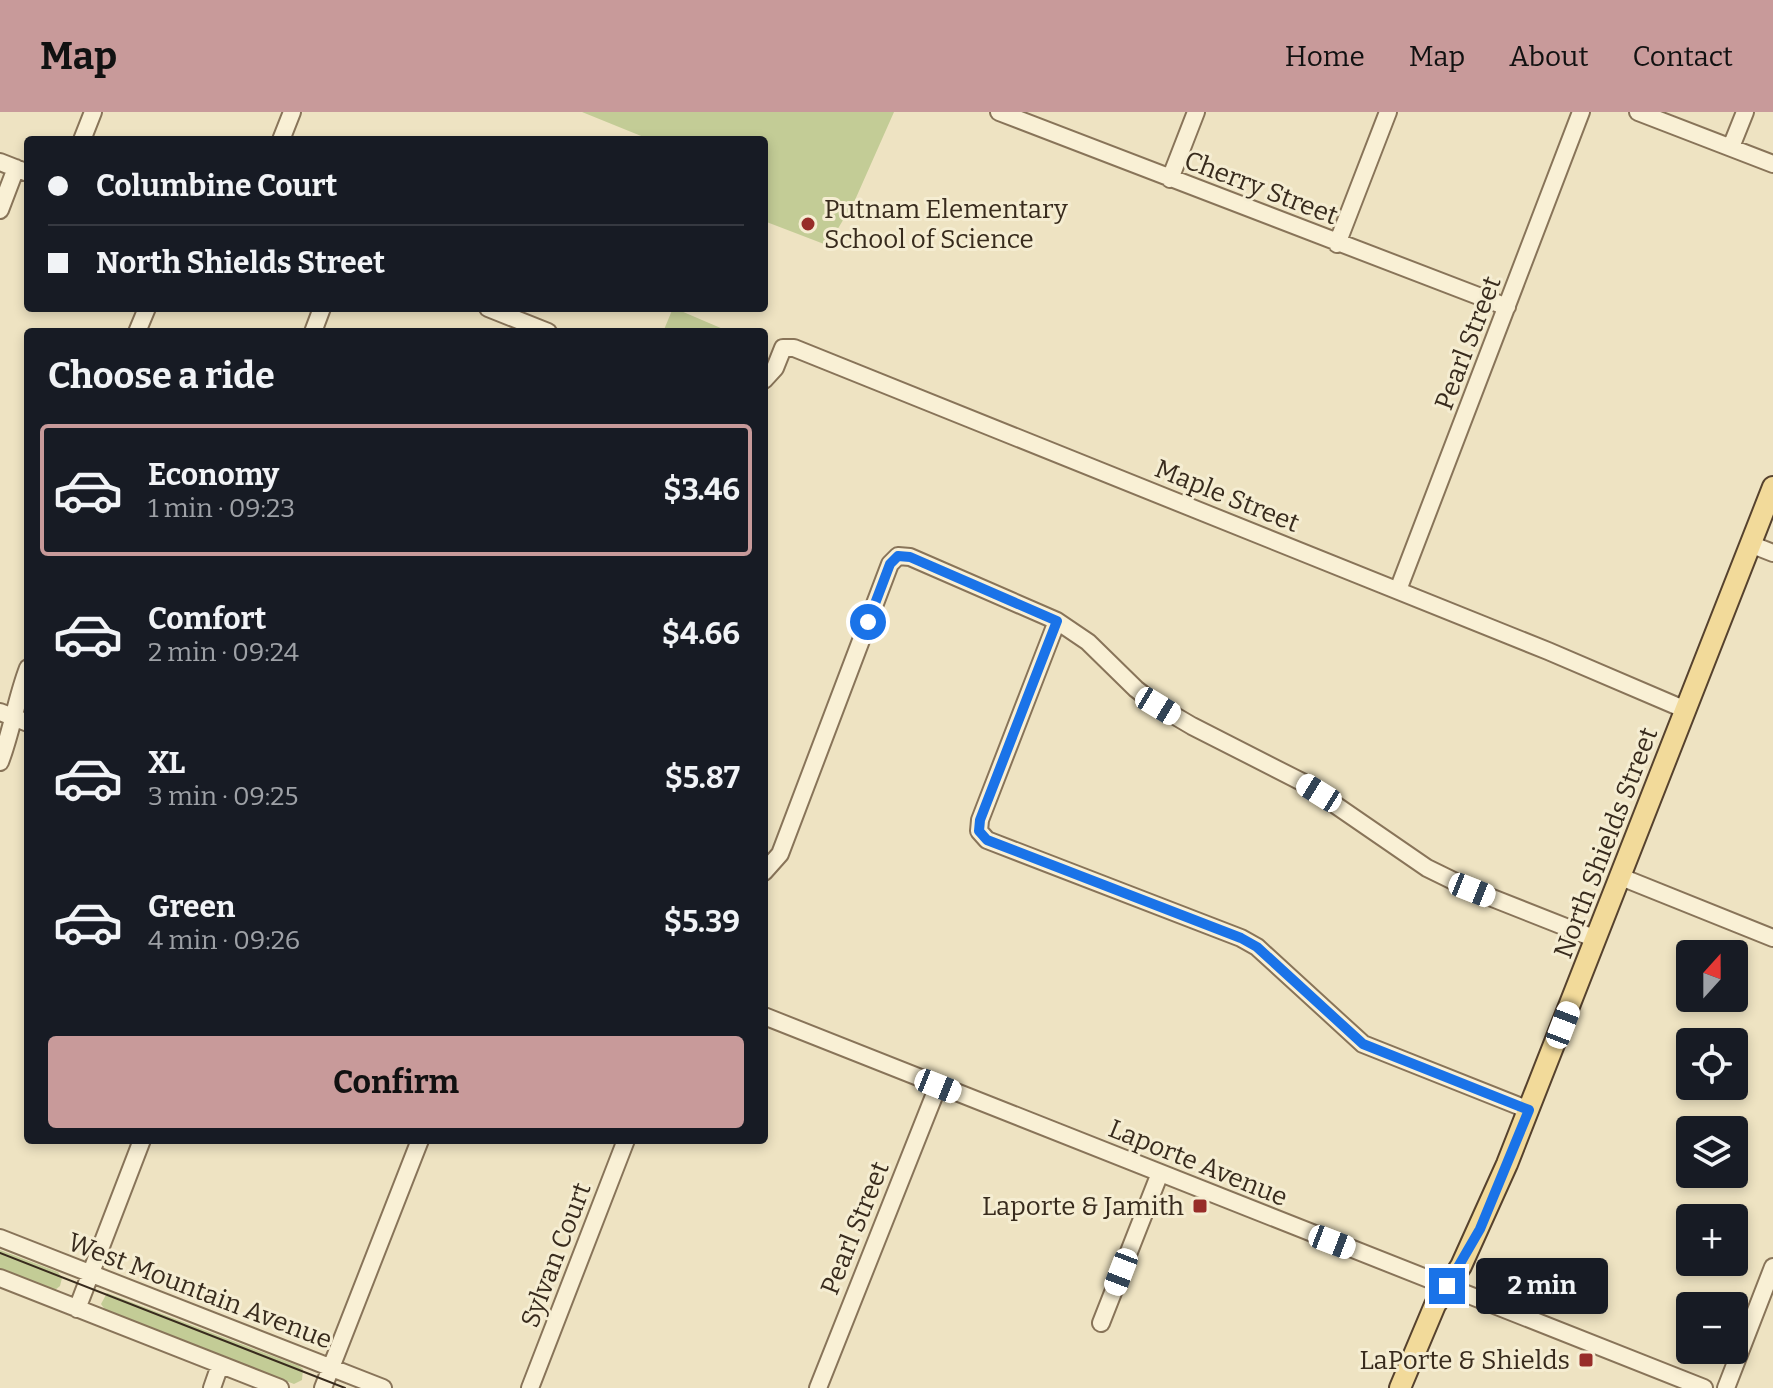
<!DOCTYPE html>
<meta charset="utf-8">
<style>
body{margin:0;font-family:Bitter,serif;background:#242831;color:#f1f3f6;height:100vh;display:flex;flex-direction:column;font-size:30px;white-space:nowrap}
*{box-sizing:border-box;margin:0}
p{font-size:26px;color:#9ea1a6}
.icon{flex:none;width:44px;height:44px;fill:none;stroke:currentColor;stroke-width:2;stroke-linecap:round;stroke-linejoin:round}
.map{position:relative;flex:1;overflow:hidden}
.sheet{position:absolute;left:24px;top:216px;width:744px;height:816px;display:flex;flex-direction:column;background:#171b24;border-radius:8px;box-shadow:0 4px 12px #0003}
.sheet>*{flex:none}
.banner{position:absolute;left:24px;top:24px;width:744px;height:176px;border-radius:8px;box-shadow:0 4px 12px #0003;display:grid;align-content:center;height:176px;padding:0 24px;background:#171b24}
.needle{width:52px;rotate:21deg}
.controls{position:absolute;left:1676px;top:828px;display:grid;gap:16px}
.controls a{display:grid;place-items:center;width:72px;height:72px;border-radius:8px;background:#171b24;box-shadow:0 4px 12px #0003;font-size:40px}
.end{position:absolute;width:36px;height:36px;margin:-18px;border:10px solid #1a73e8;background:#fff;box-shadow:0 0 0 4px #fff}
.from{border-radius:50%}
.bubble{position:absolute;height:56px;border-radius:8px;background:#171b24;box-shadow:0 4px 12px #0003;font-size:26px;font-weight:700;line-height:56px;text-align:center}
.car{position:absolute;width:24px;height:48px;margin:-24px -12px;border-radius:10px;box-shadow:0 0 6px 2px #0007;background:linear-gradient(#fff 24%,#345 0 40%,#fff 0 76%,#345 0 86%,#fff 0)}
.banner b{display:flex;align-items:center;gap:28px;height:76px;font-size:30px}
.banner b+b{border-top:2px solid #363941}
.banner i{width:20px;height:20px;background:#f1f3f6}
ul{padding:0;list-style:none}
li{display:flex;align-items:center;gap:24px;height:132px;margin:0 16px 12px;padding:0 8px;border:4px solid transparent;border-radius:8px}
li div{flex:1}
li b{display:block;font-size:30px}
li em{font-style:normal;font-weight:700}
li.current{border-color:#c89a9a}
li>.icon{width:72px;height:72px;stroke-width:1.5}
h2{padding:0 24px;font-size:36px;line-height:96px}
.action{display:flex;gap:16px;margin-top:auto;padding:16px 24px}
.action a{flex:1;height:92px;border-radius:8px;background:#c89a9a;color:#111;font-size:32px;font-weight:700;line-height:92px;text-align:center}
header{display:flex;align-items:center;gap:48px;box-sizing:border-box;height:112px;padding:0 40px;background:#c89a9a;color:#111}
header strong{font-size:38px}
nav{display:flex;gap:44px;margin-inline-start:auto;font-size:28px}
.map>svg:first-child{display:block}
</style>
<header>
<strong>Map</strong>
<nav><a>Home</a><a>Map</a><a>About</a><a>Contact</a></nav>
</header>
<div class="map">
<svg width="1773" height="1276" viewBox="0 0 1773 1276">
<rect width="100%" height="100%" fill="#eee3c2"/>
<path fill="#c3cc96" d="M582 0H894L855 88 830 130 824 132 764 109V28H651Z
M673 196H674L730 220H663Z
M0 1138 58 1160 62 1166 60 1174 55 1178H49L0 1159Z
M107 1181 299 1254 303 1257 302 1268 294 1272 106 1199 101 1192Z"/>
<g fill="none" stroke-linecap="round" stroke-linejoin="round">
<g stroke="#887459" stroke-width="20">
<path id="minor" d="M999 0 1507 195
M1638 0 1773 52
M82 28 93 0
M281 28 292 0
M1731 35 1745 0
M0 50 28 61
M1170 67 1196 0
M0 98 16 56
M1337 132 1388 0
M488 196 548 220
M137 220 147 196
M313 220 322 196
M764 268 775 256 783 236H794L1548 539 1686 598
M1750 432 1773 441
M1398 478 1581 0
M1057 509 980 708 979 719 987 728 1241 826 1257 835 1363 932 1529 998
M0 600 28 611
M0 650C12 619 16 587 28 556
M764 760 780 742 890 452 898 444 910 445 1057 509 1088 530 1136 577 1158 594 1192 614 1302 670 1427 756 1472 778 1596 827
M1621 765 1773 826
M764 904 1704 1276
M0 1126 383 1276
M0 1166 280 1276
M77 1197 142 1028
M1101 1211 1160 1061
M212 1276 220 1253
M323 1276 420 1028
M530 1276 626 1028
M818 1276 938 974
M1726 1276 1773 1155"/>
</g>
<g stroke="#56422e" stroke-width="24">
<path id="major" d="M1400 1276 1435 1193 1461 1154 1507 1052 1773 375"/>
</g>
<use href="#minor" stroke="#f9f0d5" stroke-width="16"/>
<use href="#major" stroke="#f2da9a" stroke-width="20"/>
<path stroke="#382b1d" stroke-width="2" d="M0 1141 345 1276"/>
</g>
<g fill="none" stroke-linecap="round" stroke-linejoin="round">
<path stroke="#1a73e8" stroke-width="10" d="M868 510 890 452 898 444 910 445 1057 509 980 708 979 719 987 728 1241 826 1257 835 1363 932 1529 998 1480 1117 1447 1174"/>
</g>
<g fill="#972d29" stroke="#f5edd2" stroke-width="3">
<circle cx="808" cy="112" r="8"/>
<rect x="1192" y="1086" width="16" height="16" rx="4"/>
<rect x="1578" y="1240" width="16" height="16" rx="4"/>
</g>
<g text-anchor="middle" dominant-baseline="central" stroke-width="6" stroke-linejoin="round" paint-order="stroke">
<g font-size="26" fill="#382b1d" stroke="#f5edd2">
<text transform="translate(1261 76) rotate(21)">Cherry Street</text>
<text transform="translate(1468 231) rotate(-69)">Pearl Street</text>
<text transform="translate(1227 384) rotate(22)">Maple Street</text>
<text transform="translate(1606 731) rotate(-69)">North Shields Street</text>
<text transform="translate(1198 1051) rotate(22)">Laporte Avenue</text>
<text transform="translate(855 1116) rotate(-68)">Pearl Street</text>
<text transform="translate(556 1143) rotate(-69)">Sylvan Court</text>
<text transform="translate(200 1179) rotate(21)">West Mountain Avenue</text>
</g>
<g font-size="26" fill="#382b1d" stroke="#f5edd2" text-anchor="end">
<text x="824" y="97" text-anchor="start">Putnam Elementary<tspan x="824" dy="30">School of Science</tspan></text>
<text x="1184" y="1094">Laporte &amp; Jamith</text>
<text x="1570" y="1248">LaPorte &amp; Shields</text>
</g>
</g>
</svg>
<div class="controls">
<a><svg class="needle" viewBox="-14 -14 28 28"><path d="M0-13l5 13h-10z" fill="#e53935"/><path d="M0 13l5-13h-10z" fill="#9ea1a6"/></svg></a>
<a><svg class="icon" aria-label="locate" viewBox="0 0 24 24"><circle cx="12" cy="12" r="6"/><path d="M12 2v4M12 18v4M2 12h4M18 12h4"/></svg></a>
<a><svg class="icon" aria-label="layers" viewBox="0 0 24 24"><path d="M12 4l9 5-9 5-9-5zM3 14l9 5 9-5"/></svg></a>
<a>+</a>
<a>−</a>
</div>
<i class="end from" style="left:868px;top:510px"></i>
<i class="end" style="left:1447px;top:1174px"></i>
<div class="bubble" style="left:1476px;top:1146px;width:132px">2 min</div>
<i class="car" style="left:1158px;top:594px;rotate:121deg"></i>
<i class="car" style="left:1319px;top:681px;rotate:302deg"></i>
<i class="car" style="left:1472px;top:778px;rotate:112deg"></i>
<i class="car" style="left:1563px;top:913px;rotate:21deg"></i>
<i class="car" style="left:938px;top:974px;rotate:112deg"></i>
<i class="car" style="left:1332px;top:1130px;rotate:111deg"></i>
<i class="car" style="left:1121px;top:1160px;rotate:201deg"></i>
<div class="banner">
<b><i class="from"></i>Columbine Court</b>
<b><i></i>North Shields Street</b>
</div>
<section class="sheet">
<h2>Choose a ride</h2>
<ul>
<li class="current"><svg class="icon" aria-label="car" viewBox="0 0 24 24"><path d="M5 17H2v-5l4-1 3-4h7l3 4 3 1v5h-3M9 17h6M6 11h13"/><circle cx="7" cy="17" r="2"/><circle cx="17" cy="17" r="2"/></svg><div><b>Economy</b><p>1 min · 09:23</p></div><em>$3.46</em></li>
<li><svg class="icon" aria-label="car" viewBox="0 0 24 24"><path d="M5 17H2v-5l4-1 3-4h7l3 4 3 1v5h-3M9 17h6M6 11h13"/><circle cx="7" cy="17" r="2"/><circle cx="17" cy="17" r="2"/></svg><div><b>Comfort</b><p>2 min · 09:24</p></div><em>$4.66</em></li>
<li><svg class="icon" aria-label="car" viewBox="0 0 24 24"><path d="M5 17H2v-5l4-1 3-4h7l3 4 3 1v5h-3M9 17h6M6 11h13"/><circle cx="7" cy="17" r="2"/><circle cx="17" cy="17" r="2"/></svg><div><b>XL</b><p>3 min · 09:25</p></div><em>$5.87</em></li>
<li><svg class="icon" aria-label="car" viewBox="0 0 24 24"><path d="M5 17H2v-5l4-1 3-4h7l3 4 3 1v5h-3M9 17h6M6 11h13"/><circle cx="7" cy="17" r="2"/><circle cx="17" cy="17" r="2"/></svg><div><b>Green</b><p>4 min · 09:26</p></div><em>$5.39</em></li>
</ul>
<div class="action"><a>Confirm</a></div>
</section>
</div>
